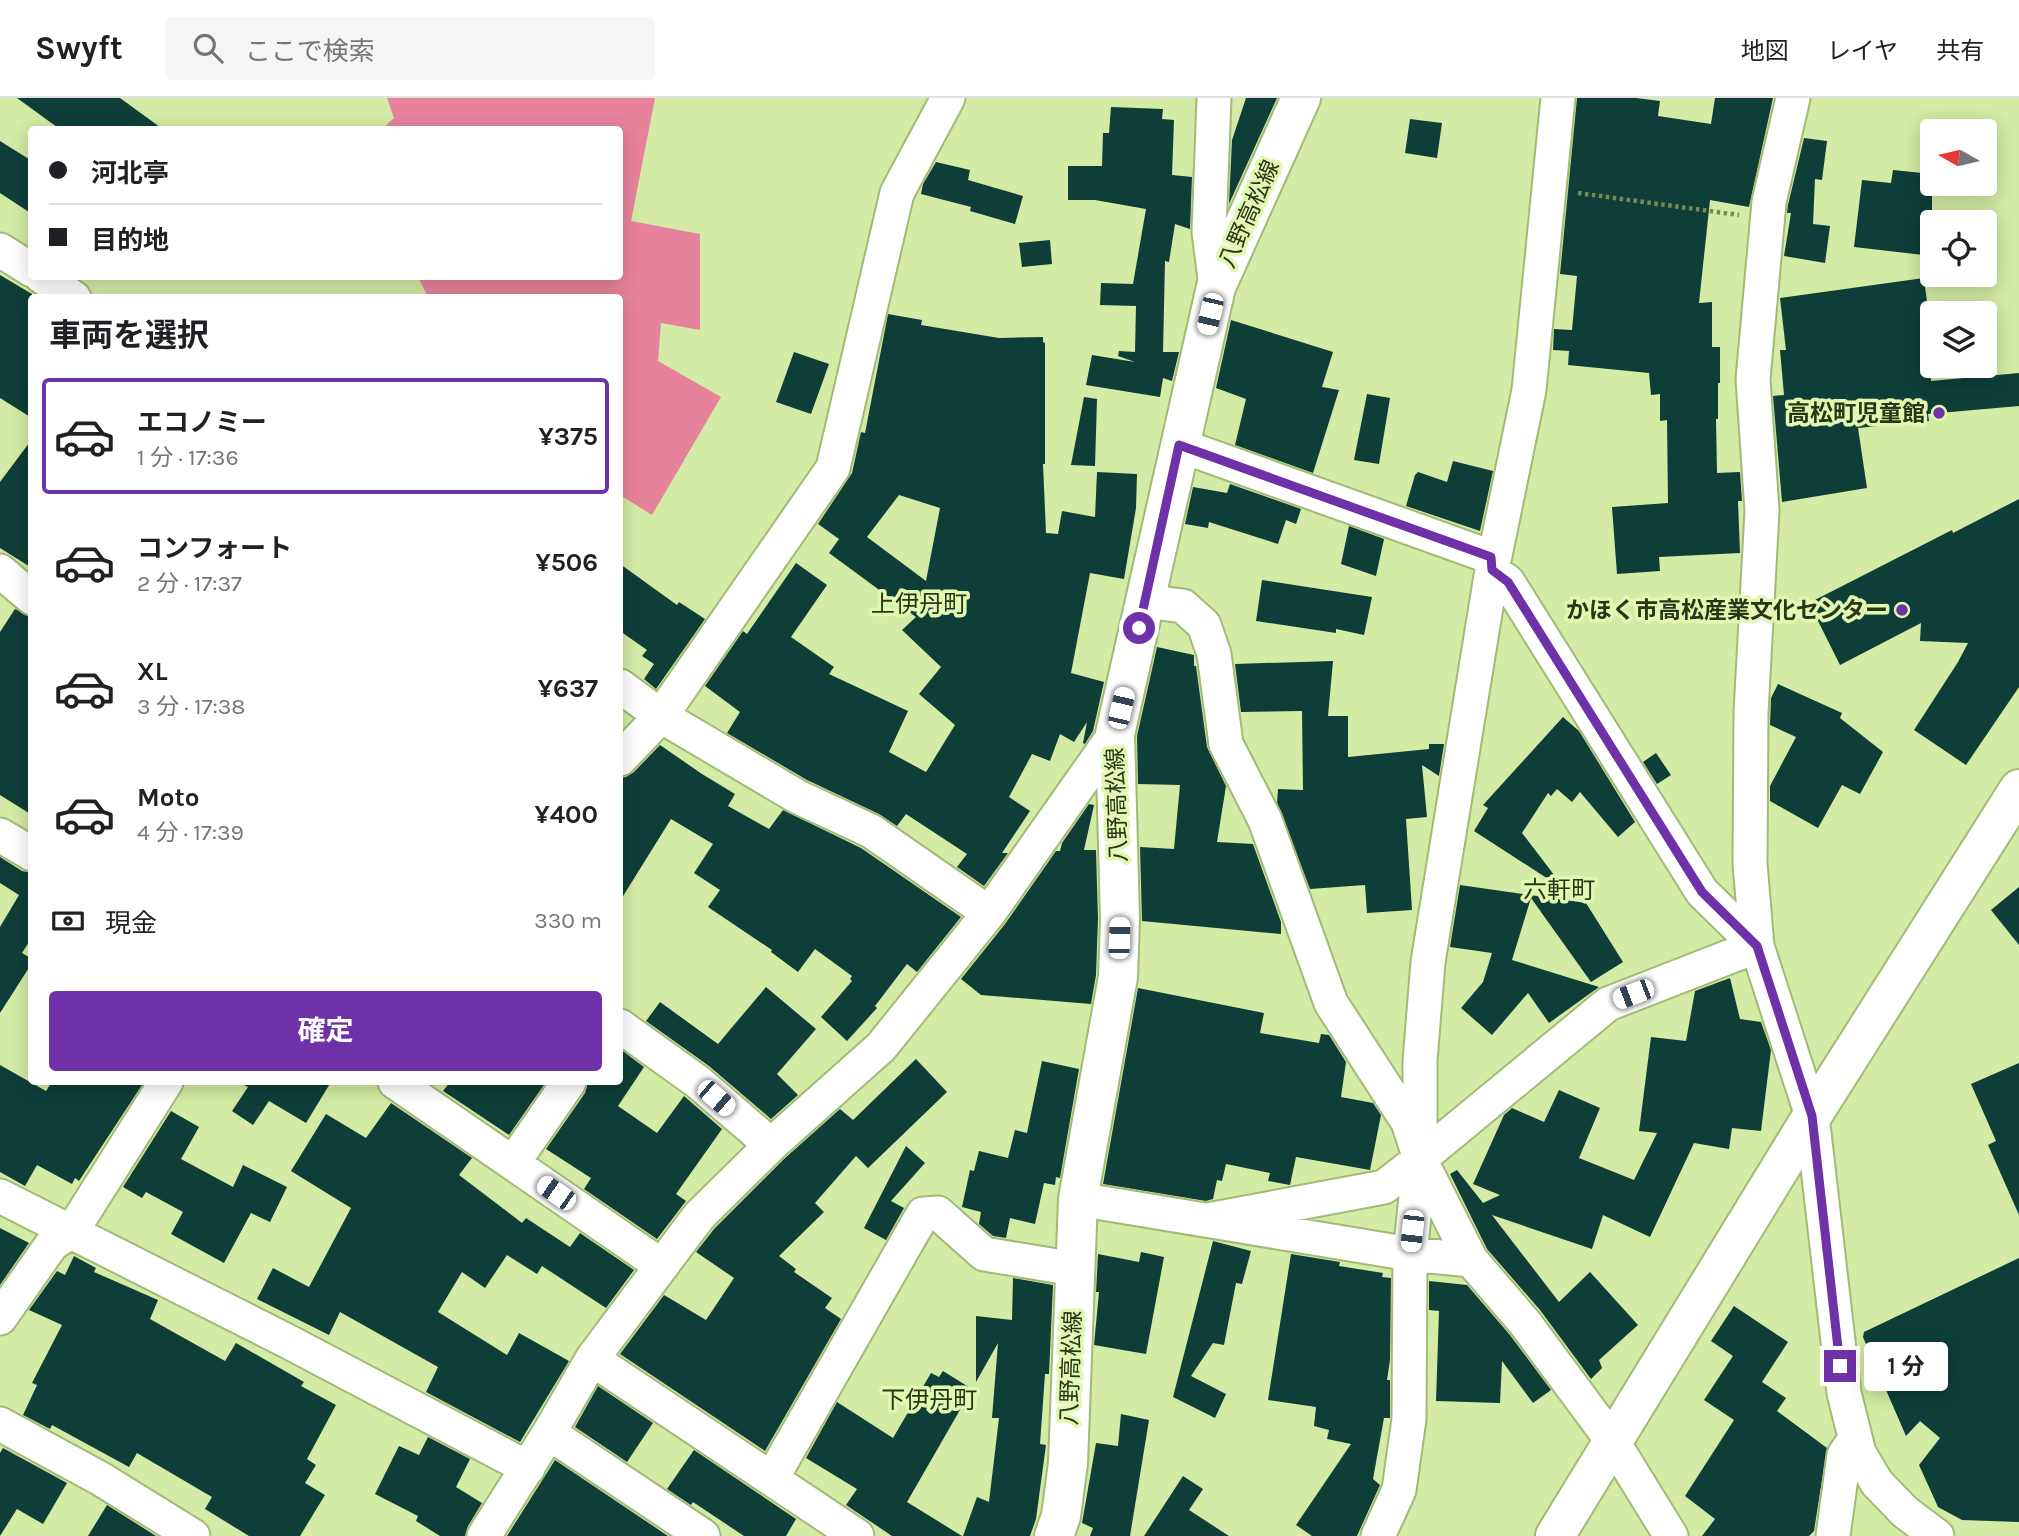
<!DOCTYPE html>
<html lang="ja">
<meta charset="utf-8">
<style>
body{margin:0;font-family:Karla,"Noto Sans JP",sans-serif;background:#f6f6f6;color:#202124;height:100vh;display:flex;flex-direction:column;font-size:26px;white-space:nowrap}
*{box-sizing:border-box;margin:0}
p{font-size:23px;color:#757577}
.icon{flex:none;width:38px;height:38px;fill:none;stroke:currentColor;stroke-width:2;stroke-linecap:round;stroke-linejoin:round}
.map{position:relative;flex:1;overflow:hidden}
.details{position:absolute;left:28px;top:196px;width:595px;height:791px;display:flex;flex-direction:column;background:#fff;border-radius:7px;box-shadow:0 4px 18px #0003}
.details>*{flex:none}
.top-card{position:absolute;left:28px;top:28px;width:595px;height:154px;border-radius:7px;box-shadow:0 4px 18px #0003;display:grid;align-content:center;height:154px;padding:0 21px;background:#fff}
.needle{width:46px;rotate:278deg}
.buttons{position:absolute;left:1920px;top:21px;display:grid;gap:14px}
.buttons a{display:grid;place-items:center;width:77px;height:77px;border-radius:7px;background:#fff;box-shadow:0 4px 18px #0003;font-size:35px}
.end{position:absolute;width:32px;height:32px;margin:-16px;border:9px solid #6e31a7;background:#fff;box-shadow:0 0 0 4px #fff}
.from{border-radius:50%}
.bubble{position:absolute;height:49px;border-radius:7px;background:#fff;box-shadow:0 4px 18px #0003;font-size:23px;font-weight:700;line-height:49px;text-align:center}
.car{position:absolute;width:21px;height:42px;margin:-21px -10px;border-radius:9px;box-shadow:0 0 5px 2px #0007;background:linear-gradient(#fff 24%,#345 0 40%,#fff 0 76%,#345 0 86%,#fff 0)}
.top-card b{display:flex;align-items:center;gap:24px;height:66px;font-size:26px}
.top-card b+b{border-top:2px solid #e0e0e0}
.top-card i{width:18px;height:18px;background:#202124}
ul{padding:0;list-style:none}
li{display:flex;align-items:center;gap:21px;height:116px;margin:0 14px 10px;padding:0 7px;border:4px solid transparent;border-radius:7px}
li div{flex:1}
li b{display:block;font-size:26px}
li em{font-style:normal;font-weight:700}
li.active{border-color:#6e31a7}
li>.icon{width:63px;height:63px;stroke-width:1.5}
h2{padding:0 21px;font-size:32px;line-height:84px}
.pay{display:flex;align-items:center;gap:18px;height:77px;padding:0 21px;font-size:26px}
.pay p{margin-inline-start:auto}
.button{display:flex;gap:14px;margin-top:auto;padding:14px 21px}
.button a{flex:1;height:80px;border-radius:7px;background:#6e31a7;color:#fff;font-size:28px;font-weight:700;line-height:80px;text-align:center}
header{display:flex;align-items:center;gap:42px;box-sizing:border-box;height:98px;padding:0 35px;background:#fff;border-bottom:2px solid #e0e0e0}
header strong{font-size:33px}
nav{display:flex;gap:38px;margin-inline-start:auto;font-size:24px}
.search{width:490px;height:63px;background:#f6f6f6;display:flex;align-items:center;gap:18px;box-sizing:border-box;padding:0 24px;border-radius:7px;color:#757577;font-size:26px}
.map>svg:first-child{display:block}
</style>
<header>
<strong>Swyft</strong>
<div class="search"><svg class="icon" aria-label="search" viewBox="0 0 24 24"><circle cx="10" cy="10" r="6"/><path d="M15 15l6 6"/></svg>ここで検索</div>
<nav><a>地図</a><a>レイヤ</a><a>共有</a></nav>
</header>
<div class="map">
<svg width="2019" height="1438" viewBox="0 0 2019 1438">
<rect width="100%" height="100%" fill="#d3eba4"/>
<path fill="#e7829d" d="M387 0H655L631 123 700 136V232L661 225 658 263 721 299 652 417 620 397V200L428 199 418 179 620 178V32L382 31 394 20Z"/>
<path fill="#0f3e38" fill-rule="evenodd" d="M17 0H120L164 32H61Z
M1246 0H1277L1229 106 1232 42Z
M1577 0H1636L1660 3 1658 18 1711 26 1715 0H1773L1749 109 1710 102 1699 205 1712 204V249H1720V285H1718V321H1716L1717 375 1740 374 1742 403H1738L1740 455 1659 459 1660 473 1617 476 1612 409 1668 405 1667 322 1660 323V296L1651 297 1649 275 1568 267 1569 253 1553 252 1554 231 1572 232 1577 178 1560 176Z
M1111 9 1163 11 1162 21 1174 22 1172 77 1192 79 1190 131 1175 126 1169 164 1165 163 1163 254H1179L1172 283 1163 280 1160 299 1086 287 1092 257 1135 264 1118 258 1119 253 1135 254 1136 208 1100 207 1101 185 1133 186 1146 111 1095 102H1068V68H1102L1103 35H1109Z
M1410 21 1442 25 1437 60 1405 55Z
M1804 40 1827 43 1822 82 1815 81 1813 126 1830 128 1825 165 1784 158 1791 115H1787L1788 107Z
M0 43 32 63V116L0 95Z
M936 64 970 72 968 82 1023 98 1015 126 970 113 971 109 921 96 923 86Z
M1893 72 1932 76V158L1854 149 1862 82 1891 85Z
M1050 142 1052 166 1022 169 1019 145Z
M0 177 32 196V320L0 300Z
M1924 180 1927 204 1923 205 1931 283 2019 275V308L1928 316 1929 323 1858 330 1867 390 1782 404 1773 298 1784 297 1780 252H1786L1780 200Z
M888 216 922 222 921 227 999 240 1043 239V244L1045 245V366H1043L1046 435 1058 436 1062 413 1095 419 1097 374 1137 376 1136 410 1124 481 1090 475 1071 575 1104 584 1093 633 1085 646 1083 645 1087 624 1074 644 1060 636 1050 663 1032 656 1009 699 1030 713 1002 755H1008L984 788 957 769 967 756 906 716 897 728 879 716 807 682 727 635 740 614 705 588 743 533 747 536 796 465 827 487 791 539 834 569 829 576 908 613 889 654 926 674 955 627 919 596 941 569 902 532 916 519 829 455 839 441 818 426 852 375 861 334 865 335ZM899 397 940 410 926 483 867 439Z
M1231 222 1333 254 1322 289 1339 292 1313 375 1235 347 1246 301 1216 290Z
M794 254 829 266 811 316 776 304Z
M1367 296 1390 300 1379 366 1354 362Z
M1084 299 1097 301 1095 368 1071 367Z
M32 341V470L0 450V384Z
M1453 363 1493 373 1480 433 1406 408 1415 377 1418 374 1447 384Z
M1230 386 1301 411 1296 426 1286 422 1278 446 1209 424 1208 430 1185 426 1193 389 1227 395Z
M2019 401V589L1966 667 1914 632 1958 564 1968 545 1920 543 1921 525 1840 567 1809 505 1952 432 1953 435Z
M1349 428 1384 441 1376 478 1341 466Z
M620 466 677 507 679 504 705 521 656 591 644 581 654 566 642 558 647 552 620 533Z
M1262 482 1372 499 1364 537 1336 531V535L1256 523Z
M15 511 32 519V717L0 697V534Z
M1157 549 1194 557V568H1196L1207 649 1226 688 1217 744 1253 746 1281 824V836L1142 823 1140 749 1174 751 1180 687 1138 686 1137 638Z
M1333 563 1328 618H1348V659L1429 651V646H1444L1439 678 1422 667 1427 719 1406 721 1412 812 1367 815 1365 787 1310 791 1277 704 1278 691 1303 692 1302 613 1241 614 1235 566Z
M1778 586 1842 615 1840 620 1883 654 1860 696 1842 687 1818 730 1770 703V688L1796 639 1770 627 1771 600Z
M1563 619 1579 633 1635 724 1618 739 1580 694 1572 704 1557 691 1551 698 1548 695 1522 735 1561 786 1559 788 1474 733 1488 710 1483 707Z
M660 647 702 676 735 696 728 708 769 731 783 712 861 750 961 819 917 874 907 866 875 908 877 910 847 943 821 919 852 883 850 881 852 878 815 851 798 874 771 854 772 852 708 809 720 792 694 775 713 746 671 721 620 803V680L626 679 634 674Z
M1656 655 1671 677 1657 686 1643 664Z
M1089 706 1094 707 1084 752H1096L1098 821 1096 877 1091 906 981 897 961 881 1005 826 1056 753H1060L1062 745Z
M0 759 22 773 32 775V839L22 855 32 861V865L0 915V829L19 797 0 785Z
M1460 787 1586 805 1623 864 1591 884 1531 800 1512 862 1599 889 1549 925 1528 895 1492 937 1461 910 1483 884 1492 855 1450 849Z
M2019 789V847L1991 812Z
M1730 880 1740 921 1761 924 1771 952 1761 1033 1732 1030 1729 1051 1694 1045 1650 1139 1603 1117 1592 1151 1492 1117 1559 1204 1590 1174 1638 1227 1599 1262 1602 1270 1591 1281 1540 1212 1487 1151 1450 1076 1457 1072 1483 1105 1500 1097 1473 1086 1504 1017 1512 1010 1544 1024 1559 992 1600 1010 1579 1060 1634 1082 1657 1035 1639 1033 1651 939 1686 943 1695 893Z
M766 889 816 931 777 976 798 997 771 1021 709 968 646 923 660 904 718 946Z
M1138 890 1264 915 1260 935 1319 945 1321 936 1329 937 1346 964 1341 999 1373 1005 1381 1017 1370 1072 1296 1059 1290 1087 1268 1083 1270 1075 1226 1066 1222 1083 1217 1082 1213 1101 1206 1103 1103 1086Z
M620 951 644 969 618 1008 657 1035 684 998 722 1031 676 1096 686 1103 657 1141 584 1091 591 1080 546 1051 585 995 588 984H620Z
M916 961 947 994 868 1070 856 1058 815 1105 824 1114 779 1158 796 1171 794 1174 832 1200 825 1210 841 1221 765 1353 620 1256 664 1197 706 1222 734 1180 696 1154 714 1131 784 1061 840 1011 853 1022Z
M1042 963 1079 971 1060 1080 1056 1079 1055 1087 1044 1085 1035 1126 1010 1120 1006 1140 993 1138 979 1126 981 1114 962 1109 970 1072 974 1073 979 1053 1008 1060 1015 1032 1027 1035Z
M2019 965V1117L1988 1047 1996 1043 1971 986Z
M0 967 46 993 52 984H144L79 1083 75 1080 72 1086 37 1067 25 1088 0 1074Z
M238 984H331L306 1025 269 1003 253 1027 232 1013 248 989Z
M450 984H546L509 1037 443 993Z
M391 1005 472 1060 459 1077 522 1125 526 1120 570 1149 580 1135 634 1172 606 1210 542 1168 537 1176 507 1157 485 1190 462 1174 438 1214 507 1257 519 1235 569 1263 520 1344 426 1294 438 1269 340 1214 329 1237 257 1201 273 1170 309 1189 351 1110 291 1073 326 1016 366 1040Z
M171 1013 199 1029 181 1061 233 1089 243 1067 287 1089 270 1124 251 1115 224 1165 171 1136 183 1114 146 1094 142 1100 123 1089Z
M906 1048 925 1065 891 1103 904 1110 886 1142 864 1130Z
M0 1130 29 1145 0 1187Z
M1213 1143 1251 1153 1242 1186 1236 1185 1224 1247 1213 1245 1191 1278 1226 1296 1215 1320 1173 1299Z
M1141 1154 1164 1159 1146 1256 1094 1247 1099 1194H1096L1098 1156 1139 1164Z
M1291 1156 1340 1164 1339 1168 1383 1175 1382 1179 1391 1180 1390 1262 1387 1282H1390V1320H1384L1373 1381 1380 1387 1357 1438H1312L1296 1427 1351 1346 1327 1341 1329 1332 1314 1328 1316 1309 1268 1302Z
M74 1158 96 1170 94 1174 158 1202 150 1221 225 1263 236 1245 304 1284 301 1288 336 1307 307 1361 316 1367 305 1385 325 1397 300 1438H249L205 1411 212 1399 137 1355 129 1369 52 1327 50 1331 23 1317 37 1287 32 1285 62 1227 29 1212 57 1173 65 1177Z
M2019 1160V1424L1962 1422 1938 1409 1919 1367 1940 1340 1920 1323 1906 1338 1863 1239 1864 1234Z
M1013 1180 1053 1187 1049 1276H1045L1040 1346 1046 1347 1036 1421 1030 1438H963L977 1399 989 1404 999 1320H992L998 1245 976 1284V1218L1012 1222Z
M1429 1183 1467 1187 1510 1237 1551 1292 1533 1305 1502 1263 1500 1305 1436 1303 1439 1213 1429 1212Z
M1734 1208 1788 1244 1762 1284 1786 1300 1777 1313 1827 1350 1814 1433 1809 1438H1702L1715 1421 1685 1398 1734 1322 1704 1302 1733 1258 1711 1243Z
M943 1273 972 1291 907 1404 962 1438H892L846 1407 857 1391 806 1360 837 1304 893 1340 931 1275 939 1279Z
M598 1288 653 1325 627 1364 575 1329Z
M1121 1316 1149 1322 1130 1438H1090L1093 1430 1082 1425 1096 1345 1118 1348Z
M428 1339 470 1361 456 1389 482 1405 468 1428 465 1438H440L416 1423 418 1418 375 1396 399 1348 419 1357Z
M3 1350 67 1385 43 1426 17 1411 0 1438V1355Z
M694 1352 796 1421 786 1438H744L693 1404 691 1407 667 1391Z
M555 1362 668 1438H507Z
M1183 1378 1203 1391 1189 1412 1229 1438H1144Z
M107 1407 156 1438H88Z"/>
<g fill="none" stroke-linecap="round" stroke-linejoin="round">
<g stroke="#a3ba75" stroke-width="37">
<path id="street" d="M1214 0 1209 134 1216 189
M1793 0 1769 104 1753 281 1762 413 1751 614 1750 766 1757 848 1812 1018 1844 1295 1859 1355 1877 1385 1905 1414 1937 1438
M0 152 32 172
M41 178 74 200
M1179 347 1491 459 1492 472 1508 484 1702 794 1757 848
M0 473 32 500
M1144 503 1183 508 1204 527 1214 556 1226 646 1265 722 1331 905 1408 1024 1420 1061 1471 1162 1525 1225 1613 1344 1671 1438
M620 588 661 618 798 699 871 733 989 815
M620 661 661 618 833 370 897 95 948 0
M0 737 32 756
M620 928 698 984 771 1047
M395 984 662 1168
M513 1065 569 984
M0 1098 289 1244 528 1370
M1078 1101 1410 1156 1471 1162
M1208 1122 1384 1089 1420 1061 1608 906 1757 848
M0 1220 52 1146 72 1133 166 984
M592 1261 857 1438
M0 1326 101 1381 193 1438
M549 1335 703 1438
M772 1380 923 1116 938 1115 984 1156 1075 1171
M484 1438 549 1335 592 1261 699 1118 771 1047 881 949 989 815 1115 636
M1378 1438 1399 1392 1409 1321 1410 1156 1420 1061V963L1428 864 1492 472 1529 292 1558 0
M1833 1438 1844 1357 1855 1341"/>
</g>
<g stroke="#a3ba75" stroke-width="42">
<path id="secondary" d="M1054 1438 1061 1418 1068 1365 1078 1101 1118 879 1120 821 1115 636 1216 189 1301 0
M1555 1438 1812 1018 2019 691"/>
</g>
<path stroke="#788858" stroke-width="4.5" stroke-dasharray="3.5 3.5" stroke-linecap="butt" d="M1578 95 1739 117"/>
<use href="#street" stroke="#fff" stroke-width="33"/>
<use href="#secondary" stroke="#fff" stroke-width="38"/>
</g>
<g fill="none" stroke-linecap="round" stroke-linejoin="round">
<path stroke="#6e31a7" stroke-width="9" d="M1139 530 1179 347 1491 459 1492 472 1508 484 1702 794 1757 848 1812 1018 1840 1268"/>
</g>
<g fill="#6e31a7" stroke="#e0f8b1" stroke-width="2.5">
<circle cx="1939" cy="315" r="7"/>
<circle cx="1902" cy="512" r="7"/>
</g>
<g text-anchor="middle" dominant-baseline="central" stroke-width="7" stroke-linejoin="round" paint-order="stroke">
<g font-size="23" fill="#2b3417" stroke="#e0f8b1">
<text transform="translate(1249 116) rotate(-66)">八野高松線</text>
<text transform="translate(1117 707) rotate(-92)">八野高松線</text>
<text transform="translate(1071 1270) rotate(-88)">八野高松線</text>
</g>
<g font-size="23" font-weight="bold" fill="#2b3417" stroke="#e0f8b1" text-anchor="end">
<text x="1925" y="315">高松町児童館</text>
<text x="1888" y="512">かほく市高松産業文化センター</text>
</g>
<g font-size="24" fill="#2b3417" stroke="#e0f8b1">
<text x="919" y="506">上伊丹町</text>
<text x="1559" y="792">六軒町</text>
<text x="929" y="1302">下伊丹町</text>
</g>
</g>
</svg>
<div class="buttons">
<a><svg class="needle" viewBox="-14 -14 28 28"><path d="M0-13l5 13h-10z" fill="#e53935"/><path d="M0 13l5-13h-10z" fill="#757577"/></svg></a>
<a><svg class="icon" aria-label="locate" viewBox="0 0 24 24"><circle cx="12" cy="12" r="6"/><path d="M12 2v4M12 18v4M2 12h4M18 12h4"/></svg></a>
<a><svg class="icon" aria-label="layers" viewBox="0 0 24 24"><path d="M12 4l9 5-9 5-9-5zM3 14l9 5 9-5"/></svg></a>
</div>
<i class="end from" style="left:1139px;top:530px"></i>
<i class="end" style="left:1840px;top:1268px"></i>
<div class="bubble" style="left:1864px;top:1244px;width:84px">1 分</div>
<i class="car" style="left:1210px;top:216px;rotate:193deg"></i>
<i class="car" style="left:1121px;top:610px;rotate:13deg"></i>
<i class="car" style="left:1119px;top:840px;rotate:2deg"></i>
<i class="car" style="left:1633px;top:896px;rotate:249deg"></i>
<i class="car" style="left:716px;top:1000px;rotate:131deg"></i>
<i class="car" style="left:556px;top:1095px;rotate:305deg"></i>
<i class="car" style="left:1412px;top:1133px;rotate:186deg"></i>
<div class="top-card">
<b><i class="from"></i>河北亭</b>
<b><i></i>目的地</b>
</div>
<section class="details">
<h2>車両を選択</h2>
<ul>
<li class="active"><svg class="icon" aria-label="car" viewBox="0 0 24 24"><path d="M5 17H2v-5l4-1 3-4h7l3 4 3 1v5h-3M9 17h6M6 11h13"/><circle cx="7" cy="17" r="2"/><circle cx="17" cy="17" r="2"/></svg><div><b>エコノミー</b><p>1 分 · 17:36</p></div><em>¥375</em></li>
<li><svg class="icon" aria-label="car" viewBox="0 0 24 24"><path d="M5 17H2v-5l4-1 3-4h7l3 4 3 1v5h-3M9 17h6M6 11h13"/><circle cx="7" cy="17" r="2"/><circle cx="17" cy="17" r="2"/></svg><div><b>コンフォート</b><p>2 分 · 17:37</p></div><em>¥506</em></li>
<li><svg class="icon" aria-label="car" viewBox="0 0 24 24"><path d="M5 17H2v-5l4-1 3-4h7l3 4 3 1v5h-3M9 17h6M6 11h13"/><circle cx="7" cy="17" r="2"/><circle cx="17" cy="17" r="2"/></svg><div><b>XL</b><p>3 分 · 17:38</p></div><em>¥637</em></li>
<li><svg class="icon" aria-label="car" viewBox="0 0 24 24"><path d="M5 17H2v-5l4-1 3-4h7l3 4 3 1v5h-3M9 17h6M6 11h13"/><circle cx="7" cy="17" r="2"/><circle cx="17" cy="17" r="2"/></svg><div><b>Moto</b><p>4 分 · 17:39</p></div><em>¥400</em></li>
</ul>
<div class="pay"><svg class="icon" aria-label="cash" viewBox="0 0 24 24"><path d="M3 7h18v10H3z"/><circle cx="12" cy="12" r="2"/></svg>現金<p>330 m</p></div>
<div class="button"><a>確定</a></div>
</section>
</div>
